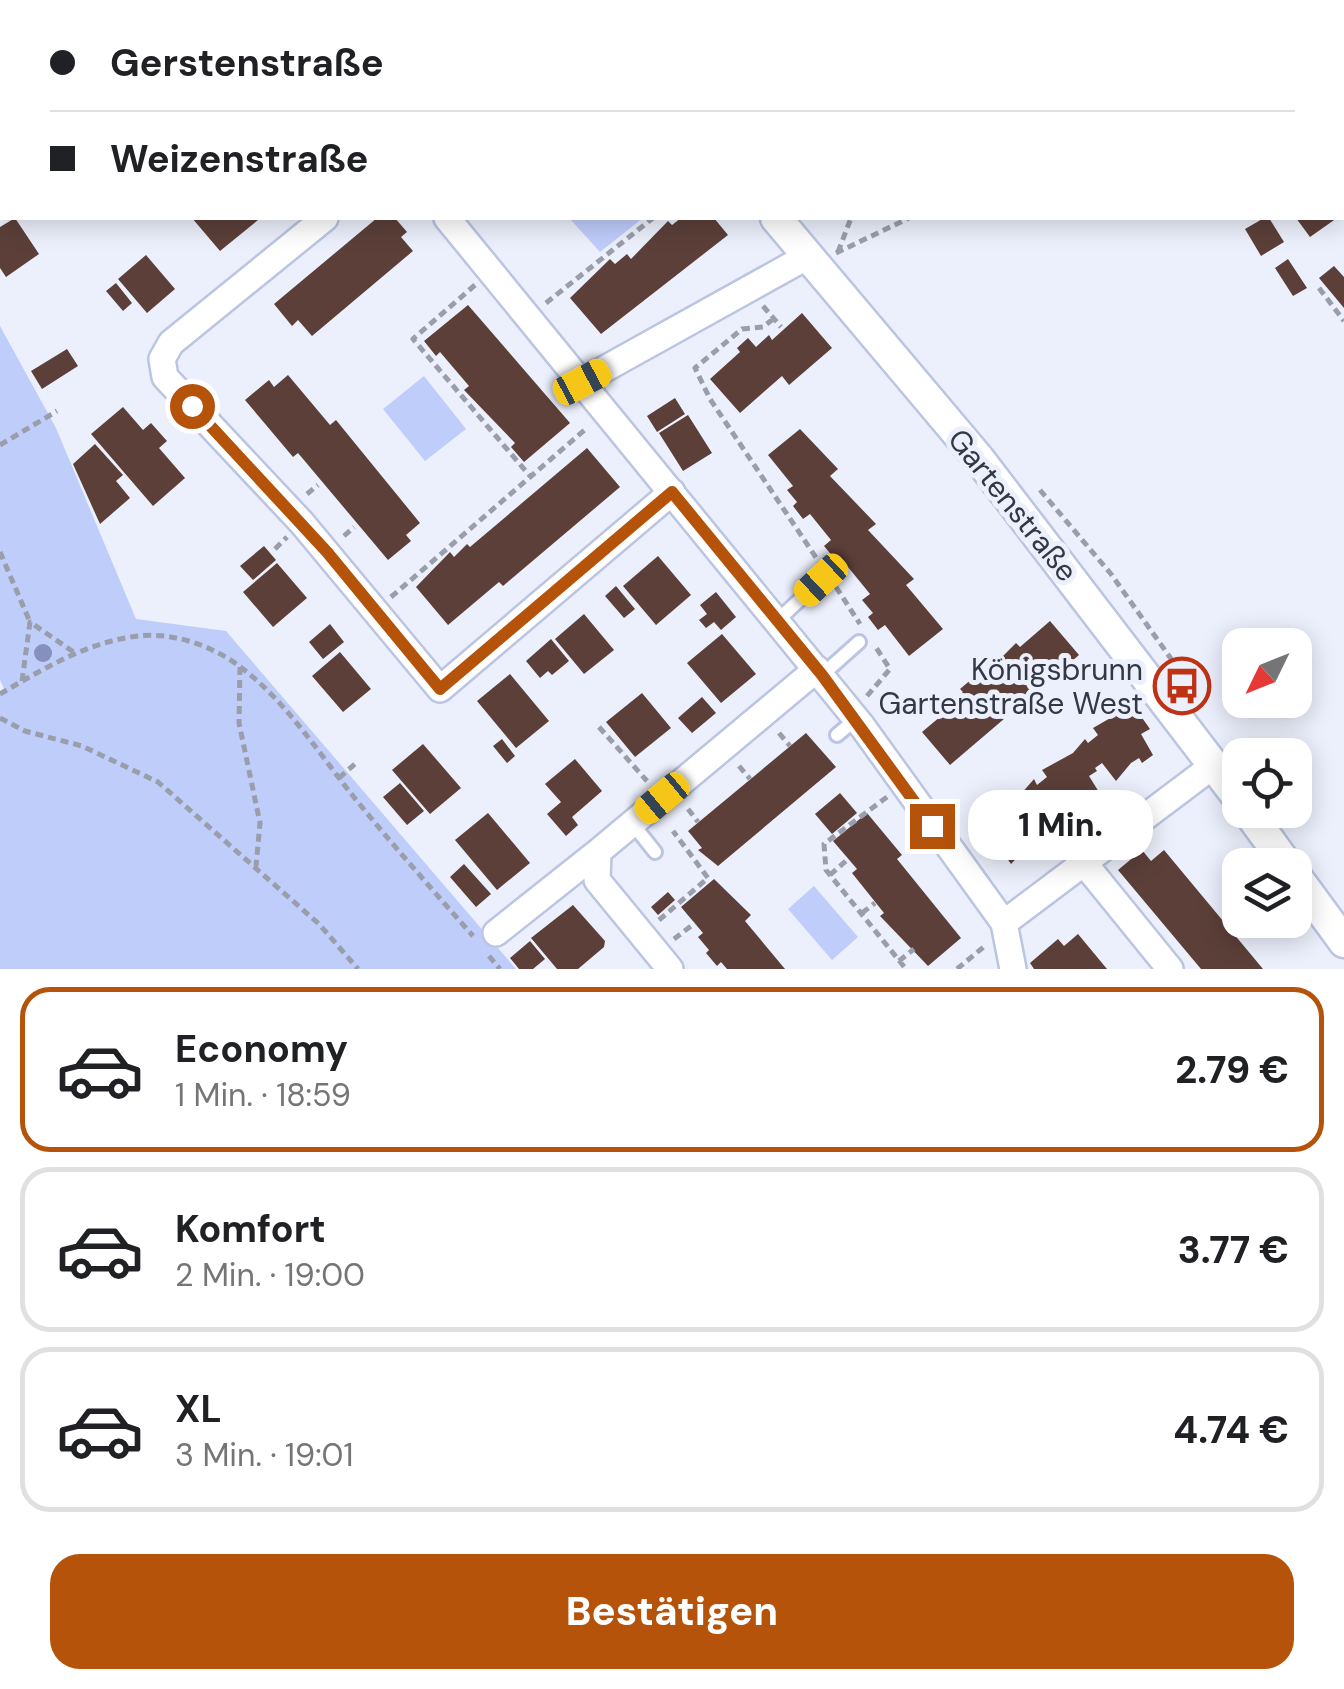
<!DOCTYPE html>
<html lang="de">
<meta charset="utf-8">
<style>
body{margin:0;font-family:"DM Sans",sans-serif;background:#f2f2f2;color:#202124;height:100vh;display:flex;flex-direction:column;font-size:38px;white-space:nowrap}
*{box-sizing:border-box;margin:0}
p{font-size:32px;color:#757577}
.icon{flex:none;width:55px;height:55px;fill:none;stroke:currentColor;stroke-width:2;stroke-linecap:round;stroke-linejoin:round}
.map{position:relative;height:969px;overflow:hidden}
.side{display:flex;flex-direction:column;background:#fff;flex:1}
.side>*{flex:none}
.hud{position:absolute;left:0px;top:0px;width:1345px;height:220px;box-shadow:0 5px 25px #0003;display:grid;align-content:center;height:220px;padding:0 50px;background:#fff}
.needle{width:65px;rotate:227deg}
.buttons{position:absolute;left:1222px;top:628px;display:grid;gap:20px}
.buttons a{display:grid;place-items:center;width:90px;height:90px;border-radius:20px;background:#fff;box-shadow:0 5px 25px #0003;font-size:50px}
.end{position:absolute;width:45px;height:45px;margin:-22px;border:12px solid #b45309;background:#fff;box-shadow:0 0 0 5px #fff}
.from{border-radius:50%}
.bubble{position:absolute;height:70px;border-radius:30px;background:#fff;box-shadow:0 5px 25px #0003;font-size:32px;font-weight:800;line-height:70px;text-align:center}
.car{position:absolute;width:30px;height:60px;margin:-30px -15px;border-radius:12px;box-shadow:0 0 8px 2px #0007;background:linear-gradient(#f5c518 24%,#345 0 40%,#f5c518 0 76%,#345 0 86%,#f5c518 0)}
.hud b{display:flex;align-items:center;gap:35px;height:95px;font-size:38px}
.hud b+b{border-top:2px solid #e0e0e0}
.hud i{width:25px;height:25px;background:#202124}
ul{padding:18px 0 0;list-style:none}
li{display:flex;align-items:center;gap:30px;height:165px;margin:0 20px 15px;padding:0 30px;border:5px solid #e0e0e0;border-radius:30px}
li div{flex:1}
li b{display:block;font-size:38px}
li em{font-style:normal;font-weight:800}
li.active{border-color:#b45309}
li>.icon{width:90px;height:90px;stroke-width:1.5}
.cta{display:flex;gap:20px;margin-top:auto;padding:20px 50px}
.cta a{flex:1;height:115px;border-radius:30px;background:#b45309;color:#fff;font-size:40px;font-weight:800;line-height:115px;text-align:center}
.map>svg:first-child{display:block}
</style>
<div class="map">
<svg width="1344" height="969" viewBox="0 0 1344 969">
<rect width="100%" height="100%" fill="#ecf0fc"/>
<path fill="#bfcdfb" d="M574 218H643L600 252 571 220Z
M0 326 56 428 136 619 226 631 516 969H0V694L5 691 0 680Z
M424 376 466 429 425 461 383 409Z
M814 886 858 937 832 960 788 909Z"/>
<path fill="#5c3f39" d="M15 218 39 254 6 277 0 268V227Z
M192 218H255L258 220 220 251Z
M377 218H395L407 232 401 237 413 251 312 336 298 320 292 326 274 304Z
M681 218H714L728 235 601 334 570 298 610 259 615 264 627 254 631 259 668 221 672 225Z
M1264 218H1269L1284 242 1261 256 1245 229Z
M1296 218H1337L1310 237Z
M146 255 175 289 147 313 118 279Z
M1288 259 1307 288 1293 296 1275 268Z
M1334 266 1344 277V308L1319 278Z
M116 283 132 303 123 311 106 291Z
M468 305 570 423 524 462 511 447 515 443 464 390 469 386 440 352 436 356 424 341Z
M802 313 832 348 789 385 782 376 740 413 710 379 740 352 737 348 748 338 756 347 769 335 772 340Z
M67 349 78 366 42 389 31 371Z
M288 375 330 425 336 420 420 523 406 535 411 541 388 560 298 453 293 457 245 400 269 380 274 387Z
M675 398 685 414 657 432 647 416Z
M123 407 143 430 151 423 167 441 159 448 185 478 153 506 91 434Z
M688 415 712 453 683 471 659 433Z
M800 429 838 469 830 476 876 524 868 530 914 579 906 585 943 629 909 656 885 625 878 630 868 617 873 613 862 600 870 594 848 567 841 573 830 561 834 558 824 546 831 540 810 514 803 519 793 506 797 502 787 490 793 486 768 455Z
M95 444 123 475 116 481 130 498 100 524 73 464Z
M587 448 620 487 503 586 499 582 448 625 416 587 450 552 454 557 467 544 470 547Z
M264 546 276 560 253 580 240 566Z
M658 556 691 595 656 625 623 586Z
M277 563 307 598 273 627 243 592Z
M616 586 635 609 624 618 605 596Z
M716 592 736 617 721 630 714 622 706 628 699 620 707 614 700 605Z
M584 614 614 650 584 674 555 639Z
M1050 621 1079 655 950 765 922 732 953 706 950 703 963 692 960 689 973 678 977 682 1016 643 1020 647Z
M330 624 344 642 323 659 309 642Z
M722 634 756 674 721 703 687 663Z
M551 639 569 661 552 675 548 671 540 678 526 661Z
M340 652 371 689 343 712 312 676Z
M510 674 549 721 516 748 477 701Z
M642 693 671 728 635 757 606 722Z
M702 697 716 713 692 733 678 718Z
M1133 705 1150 729 1141 734 1153 755 1142 763 1139 758 1131 763 1116 781 1102 763 1095 768 1097 771 1089 776 1102 797 1072 811 1075 815 1065 823 1050 803 1043 808 1037 817 1049 838 1038 846 1034 840 1011 864 999 847 991 852 975 829 994 818 989 811 1021 794 1034 779 1037 785 1047 777 1042 770 1073 753 1085 739 1088 743 1098 735 1093 728Z
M806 733 836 767 718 866 698 850 702 848 688 831Z
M502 739 515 756 507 763 493 746Z
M423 744 461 788 430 814 392 770Z
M575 759 602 791 572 817 578 825 566 836 547 814 561 802 545 784Z
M400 783 424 811 407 825 383 797Z
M840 793 857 813 832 834 815 814Z
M488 813 530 863 497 890 455 840Z
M867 813 902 855 897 859 961 938 928 966 880 916 884 913 852 873 857 869 833 841Z
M1142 850 1151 861 1164 850 1263 969H1201L1118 870Z
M464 864 491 894 476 907 450 877Z
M714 879 751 915 745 921 785 969H727L721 962 717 966 706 953 709 950 698 937 703 933 681 907Z
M668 892 675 900 658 915 651 907Z
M573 905 605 941 604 947 578 969H557L531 938Z
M1078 934 1107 969H1034L1030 963 1058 939 1064 946Z
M530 941 545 959 533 969H519L510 958Z"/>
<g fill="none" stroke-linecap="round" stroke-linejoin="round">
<g stroke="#bbc5e2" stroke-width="18">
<path id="service" d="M778 620 821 580
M822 675 859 642
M837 735 856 719
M632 823 655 852"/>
</g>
<g stroke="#bbc5e2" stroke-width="30">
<path id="minor" d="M258 0 264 2
M787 0 790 2
M212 2 216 0
M1051 2 1057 0
M0 122 2 120
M0 188 2 186
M325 218 171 343 162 359 165 377 302 523 440 689 672 492
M447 218 862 726 1004 923 1013 969
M583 381 808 256
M1084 863 1170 969
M1004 923 1214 765
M496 933 598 852
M670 969 597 880 598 852 817 669"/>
</g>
<g stroke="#bbc5e2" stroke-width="35">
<path id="tertiary" d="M602 0 604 2
M776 218 979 459 1240 800
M1247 810 1287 865
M1295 875 1344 942"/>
</g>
<path stroke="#9a9eaa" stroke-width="5" stroke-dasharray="8 5" stroke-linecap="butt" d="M87 0 88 2
M897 2V0
M1342 3 1344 2
M838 252 851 218
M836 253 909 218
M475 285 413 339 530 476
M1319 288 1344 321
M546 303 653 218
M763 306 781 327
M773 319 763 327 742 329 695 368 710 399 819 562
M0 445 57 411
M1040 490 1111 574 1203 704
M307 494 318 485
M344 536 354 527
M275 549 287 537
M0 552 30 622
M836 587 860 624
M391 597 587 428
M240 667 239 723 260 823 256 866
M22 681 30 622 75 653
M0 694C43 669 89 641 139 636 173 632 213 646 239 666 283 698 316 749 349 791 389 841 431 888 473 936
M867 696 890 669 875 646
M0 718 25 731 82 746 158 782 319 924 358 969
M599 727 647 781
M779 733 790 746
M739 766 750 779
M339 778 355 764
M887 797 824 844 826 870 906 969
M688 809 698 822
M830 875 848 859
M862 913 875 903
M659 920 708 878 673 831
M674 939 695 923
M489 956 500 969
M899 961 914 949
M957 969 986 945"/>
<use href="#service" stroke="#fff" stroke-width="12"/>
<use href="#minor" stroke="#fff" stroke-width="25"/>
<use href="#tertiary" stroke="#fff" stroke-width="30"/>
</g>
<circle fill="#8690bd" cx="43" cy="653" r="9"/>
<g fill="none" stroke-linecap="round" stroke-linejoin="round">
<path stroke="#b45309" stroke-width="12" d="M192 406 327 552 440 689 672 492 822 675 932 826"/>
</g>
<defs>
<g id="bus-ring" transform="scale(2.875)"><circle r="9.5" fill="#ecf0fc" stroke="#be3316" stroke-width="1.5"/><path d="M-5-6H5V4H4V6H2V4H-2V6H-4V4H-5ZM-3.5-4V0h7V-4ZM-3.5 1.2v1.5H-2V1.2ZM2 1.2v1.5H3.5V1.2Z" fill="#be3316"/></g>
</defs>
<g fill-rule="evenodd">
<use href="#bus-ring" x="1182" y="686"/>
</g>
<g text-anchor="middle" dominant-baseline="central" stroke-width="10" stroke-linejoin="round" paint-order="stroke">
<g font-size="30" fill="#343844" stroke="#ecf0fc">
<text transform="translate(1013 505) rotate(51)">Gartenstraße</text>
</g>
<g font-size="30" fill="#343844" stroke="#ecf0fc" text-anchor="end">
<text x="1143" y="669">Königsbrunn<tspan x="1143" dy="34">Gartenstraße West</tspan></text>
</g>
</g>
</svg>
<div class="buttons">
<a><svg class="needle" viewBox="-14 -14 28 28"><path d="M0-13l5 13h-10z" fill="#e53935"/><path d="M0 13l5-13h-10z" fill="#757577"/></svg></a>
<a><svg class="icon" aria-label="locate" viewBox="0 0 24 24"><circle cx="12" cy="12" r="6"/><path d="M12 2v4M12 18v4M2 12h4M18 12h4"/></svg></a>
<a><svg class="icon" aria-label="layers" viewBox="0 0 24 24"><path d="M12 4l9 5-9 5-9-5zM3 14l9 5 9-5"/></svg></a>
</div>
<i class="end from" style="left:192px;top:406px"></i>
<i class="end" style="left:932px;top:826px"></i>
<div class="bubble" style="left:968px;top:790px;width:185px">1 Min.</div>
<i class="car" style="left:582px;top:382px;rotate:62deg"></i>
<i class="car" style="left:821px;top:580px;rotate:227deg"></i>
<i class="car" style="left:662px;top:798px;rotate:230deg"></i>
<div class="hud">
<b><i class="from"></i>Gerstenstraße</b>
<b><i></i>Weizenstraße</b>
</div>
</div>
<section class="side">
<ul>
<li class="active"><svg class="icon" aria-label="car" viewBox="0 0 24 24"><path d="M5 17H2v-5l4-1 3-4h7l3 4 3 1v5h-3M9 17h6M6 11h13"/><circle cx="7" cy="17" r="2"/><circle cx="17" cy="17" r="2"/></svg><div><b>Economy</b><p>1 Min. · 18:59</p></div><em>2.79 €</em></li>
<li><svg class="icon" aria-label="car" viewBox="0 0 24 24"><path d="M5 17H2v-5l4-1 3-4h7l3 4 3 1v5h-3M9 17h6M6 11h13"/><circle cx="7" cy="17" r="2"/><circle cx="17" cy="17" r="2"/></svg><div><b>Komfort</b><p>2 Min. · 19:00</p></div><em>3.77 €</em></li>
<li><svg class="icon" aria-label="car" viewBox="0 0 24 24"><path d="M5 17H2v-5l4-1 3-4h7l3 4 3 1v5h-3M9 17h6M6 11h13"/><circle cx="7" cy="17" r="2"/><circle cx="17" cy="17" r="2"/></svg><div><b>XL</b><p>3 Min. · 19:01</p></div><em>4.74 €</em></li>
</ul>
<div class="cta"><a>Bestätigen</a></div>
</section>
